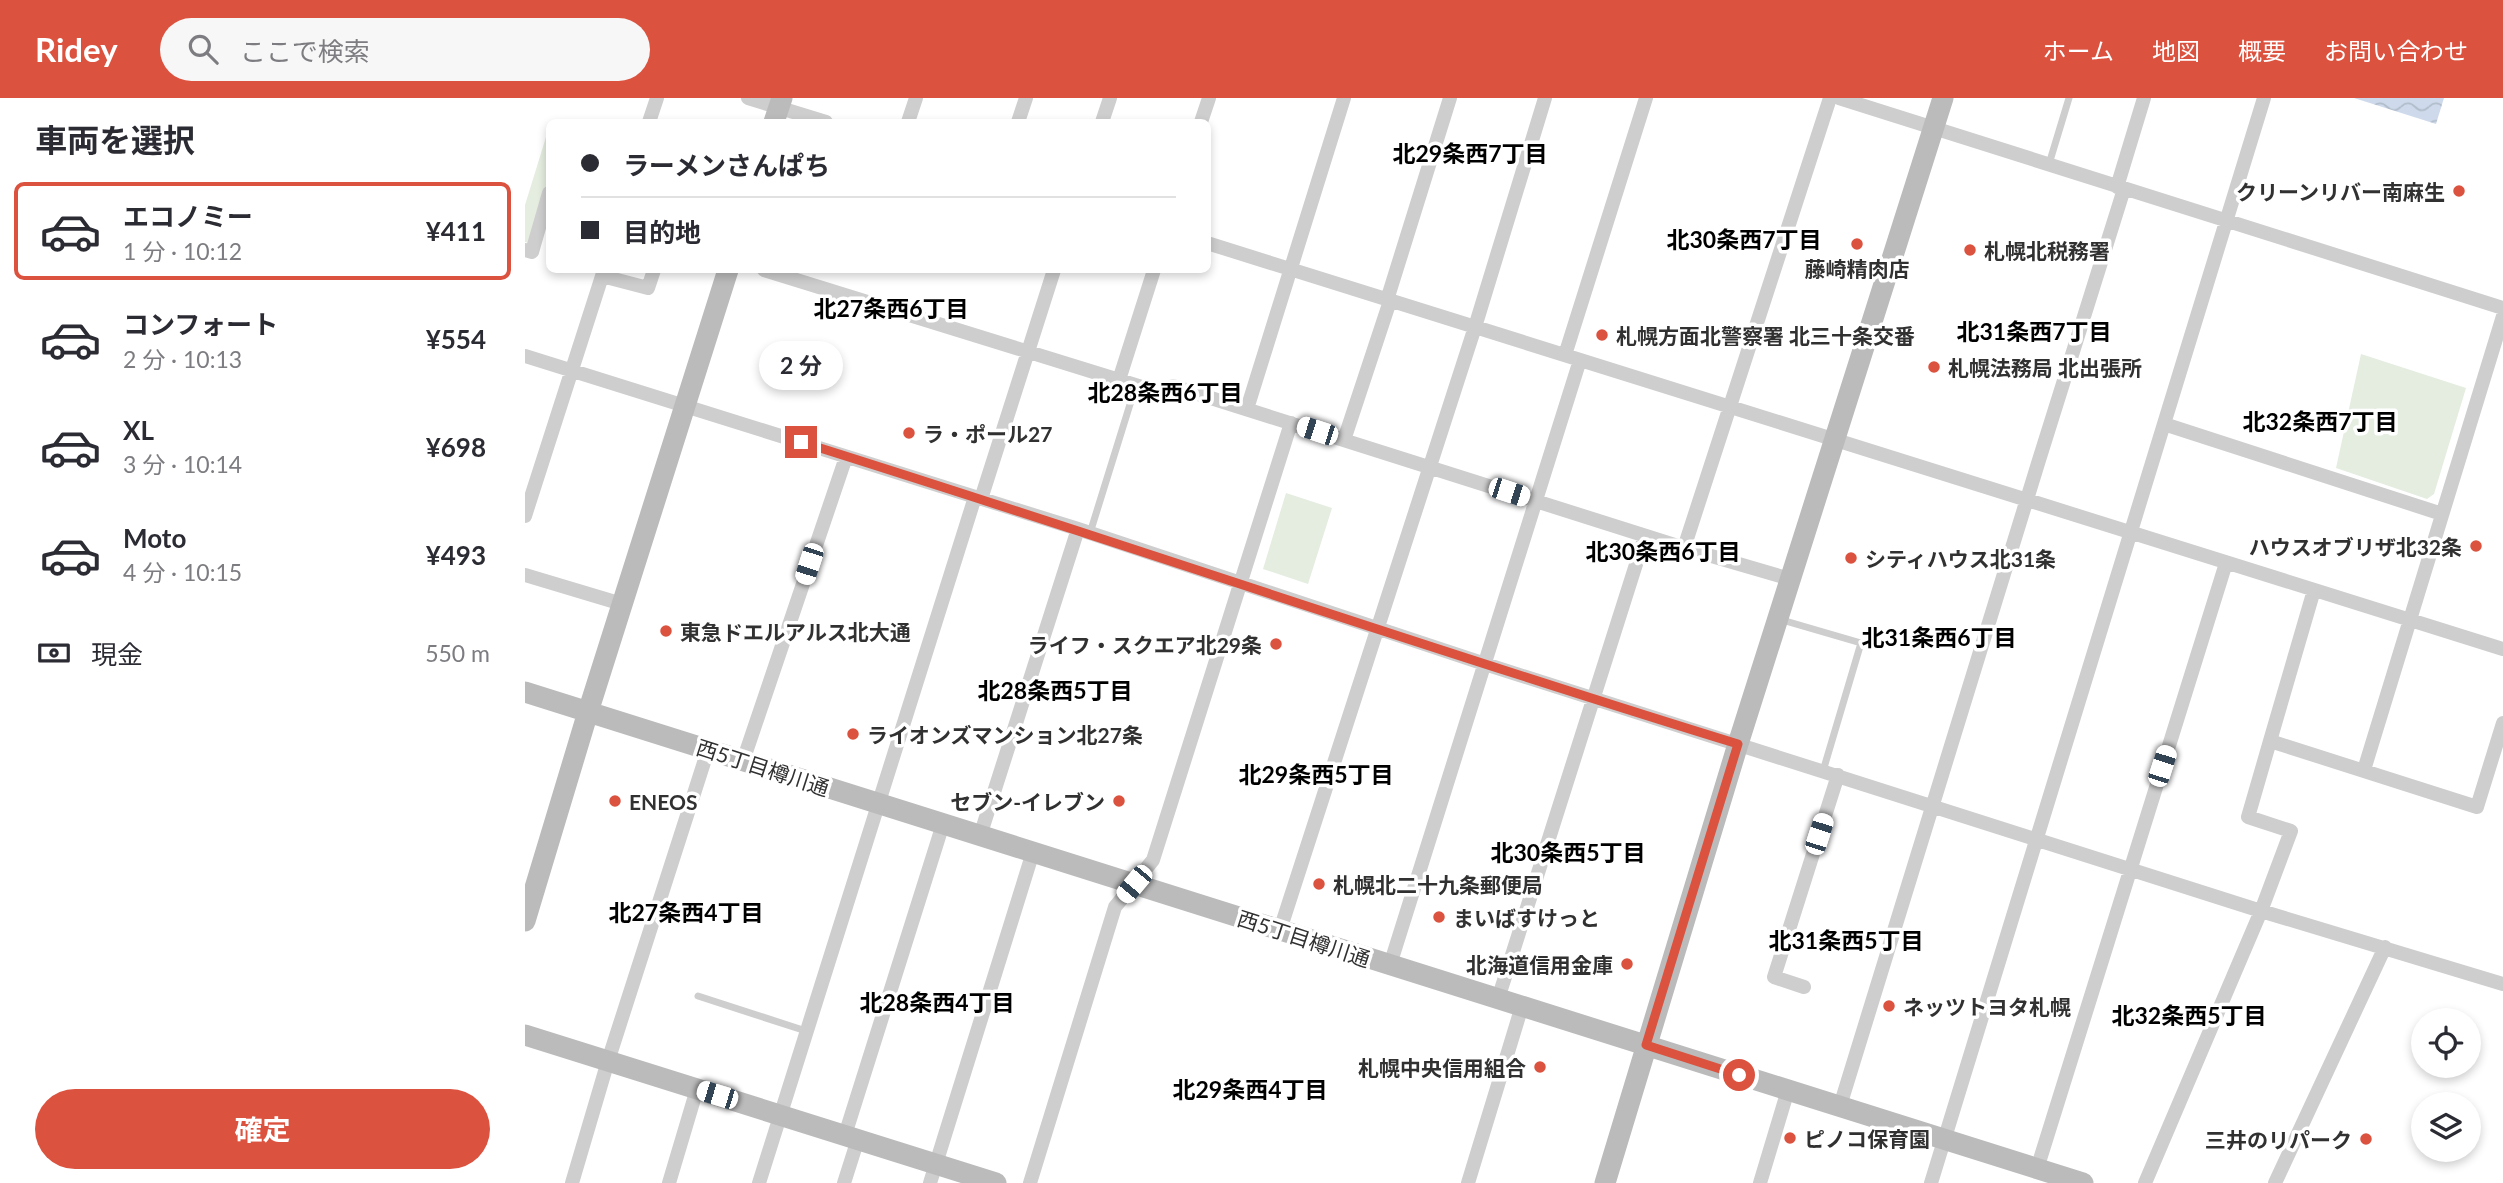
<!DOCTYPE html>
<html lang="ja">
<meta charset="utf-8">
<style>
body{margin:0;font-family:Lato,"Noto Sans JP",sans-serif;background:#f7f7f7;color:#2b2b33;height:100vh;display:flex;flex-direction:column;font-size:26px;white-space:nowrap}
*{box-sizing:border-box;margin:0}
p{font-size:23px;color:#7c7c81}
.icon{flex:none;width:38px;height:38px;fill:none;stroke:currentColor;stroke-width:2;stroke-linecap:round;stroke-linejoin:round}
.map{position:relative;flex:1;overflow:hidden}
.side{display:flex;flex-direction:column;background:#fff;width:525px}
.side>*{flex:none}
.top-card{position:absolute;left:21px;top:21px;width:665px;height:154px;border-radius:10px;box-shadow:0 4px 10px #0003;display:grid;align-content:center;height:154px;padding:0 35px;background:#fff}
.tools{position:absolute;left:1886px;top:910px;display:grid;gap:14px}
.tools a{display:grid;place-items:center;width:70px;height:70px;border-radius:50%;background:#fff;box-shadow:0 4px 10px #0003;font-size:35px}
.end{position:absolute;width:32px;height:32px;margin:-16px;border:9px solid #db523f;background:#fff;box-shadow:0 0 0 4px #fff}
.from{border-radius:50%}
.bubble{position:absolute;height:49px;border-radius:24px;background:#fff;box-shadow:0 4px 10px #0003;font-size:23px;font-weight:700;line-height:49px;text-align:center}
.car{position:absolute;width:21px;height:42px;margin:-21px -10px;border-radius:9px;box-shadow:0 0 5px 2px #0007;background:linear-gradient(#fff 24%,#345 0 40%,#fff 0 76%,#345 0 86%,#fff 0)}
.top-card b{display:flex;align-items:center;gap:24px;height:66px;font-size:26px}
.top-card b+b{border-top:2px solid #e1e1e2}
.top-card i{width:18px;height:18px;background:#2b2b33}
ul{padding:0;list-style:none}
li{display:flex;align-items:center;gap:21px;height:98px;margin:0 14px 10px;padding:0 21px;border:4px solid transparent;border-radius:10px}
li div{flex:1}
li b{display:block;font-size:26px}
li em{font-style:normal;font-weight:700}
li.current{border-color:#db523f}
li>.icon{width:63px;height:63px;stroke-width:1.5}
h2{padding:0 35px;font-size:32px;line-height:84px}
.pay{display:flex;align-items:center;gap:18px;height:77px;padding:0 35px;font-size:26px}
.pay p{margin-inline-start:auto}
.action{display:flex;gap:14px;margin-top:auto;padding:14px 35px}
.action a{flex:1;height:80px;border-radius:42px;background:#db523f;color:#fff;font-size:28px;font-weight:700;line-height:80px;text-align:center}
header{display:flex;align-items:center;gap:42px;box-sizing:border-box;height:98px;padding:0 35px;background:#db523f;color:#fff}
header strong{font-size:33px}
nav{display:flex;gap:38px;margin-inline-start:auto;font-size:24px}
.search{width:490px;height:63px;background:#f7f7f7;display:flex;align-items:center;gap:18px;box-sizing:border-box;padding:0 24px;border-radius:38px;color:#7c7c81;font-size:26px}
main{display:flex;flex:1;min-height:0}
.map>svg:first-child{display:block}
</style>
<header>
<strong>Ridey</strong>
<div class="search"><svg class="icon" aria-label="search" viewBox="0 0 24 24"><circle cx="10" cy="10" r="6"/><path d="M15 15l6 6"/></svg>ここで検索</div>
<nav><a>ホーム</a><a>地図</a><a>概要</a><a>お問い合わせ</a></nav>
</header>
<main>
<section class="side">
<h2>車両を選択</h2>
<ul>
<li class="current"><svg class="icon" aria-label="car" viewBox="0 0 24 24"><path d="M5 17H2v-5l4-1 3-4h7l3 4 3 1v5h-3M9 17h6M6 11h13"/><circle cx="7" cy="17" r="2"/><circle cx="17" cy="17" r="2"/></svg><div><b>エコノミー</b><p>1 分 · 10:12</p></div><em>¥411</em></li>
<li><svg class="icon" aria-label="car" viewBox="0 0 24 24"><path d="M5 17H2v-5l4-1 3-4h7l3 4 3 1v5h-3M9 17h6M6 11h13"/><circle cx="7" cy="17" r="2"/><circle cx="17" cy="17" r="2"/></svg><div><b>コンフォート</b><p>2 分 · 10:13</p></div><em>¥554</em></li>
<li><svg class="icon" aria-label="car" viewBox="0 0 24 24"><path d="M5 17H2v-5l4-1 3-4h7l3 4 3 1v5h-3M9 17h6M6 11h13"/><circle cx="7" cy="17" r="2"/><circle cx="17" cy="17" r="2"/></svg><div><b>XL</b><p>3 分 · 10:14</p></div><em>¥698</em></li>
<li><svg class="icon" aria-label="car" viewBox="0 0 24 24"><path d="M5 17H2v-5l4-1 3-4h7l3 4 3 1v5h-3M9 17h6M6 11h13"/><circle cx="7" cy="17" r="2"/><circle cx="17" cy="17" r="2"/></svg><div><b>Moto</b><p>4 分 · 10:15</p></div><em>¥493</em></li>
</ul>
<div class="pay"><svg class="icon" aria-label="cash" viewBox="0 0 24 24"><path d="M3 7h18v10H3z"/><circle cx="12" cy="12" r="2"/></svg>現金<p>550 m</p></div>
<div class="action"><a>確定</a></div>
</section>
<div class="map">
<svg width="1978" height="1085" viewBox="0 0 1978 1085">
<defs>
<pattern id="water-waves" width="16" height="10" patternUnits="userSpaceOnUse" patternTransform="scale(1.75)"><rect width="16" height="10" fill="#cedaeb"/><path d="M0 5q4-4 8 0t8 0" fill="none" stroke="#b1bcca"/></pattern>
</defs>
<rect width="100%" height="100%" fill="#fff"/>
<path fill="#e4ede0" d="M21 39 24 40V85L6 146 0 144V107Z
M1836 256 1941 290 1909 396 1902 401 1811 370Z
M761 395 807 410 783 486 738 471Z"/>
<path fill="url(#water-waves)" d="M1829 0H1919L1911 26Z"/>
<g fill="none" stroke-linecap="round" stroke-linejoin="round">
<path stroke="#cecece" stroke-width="7" d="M1524 66 1544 0
M565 435 611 287
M1257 522 1336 545 1298 673
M173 898 281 933"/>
<path stroke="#cecece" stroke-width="14" d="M223 0 301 24
M1314 0 1978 210
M124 24 132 0
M383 24 391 0
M493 24 501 0
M577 24 585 0
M676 24 684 0
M1592 89 1619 0
M682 145 1978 551
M0 152 7 154 24 95
M239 172 633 294 648 288 1159 450 1265 481
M77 178 123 190 129 172
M862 202 925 0
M1040 257 1121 0
M0 258 553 431 960 566 1736 813 1978 886
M594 282 629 172
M722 311 819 0
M1639 326 1917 416
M819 342 865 203
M456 401 529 172
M0 418 79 172
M1159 450 1305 0
M0 477 97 506
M1789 492 1745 643 1952 709 1978 625
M218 663 321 359
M1839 672 1978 218
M455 738 553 431
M755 832 950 229 1020 0
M865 867 1055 262
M1279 889 1249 879 1313 677
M973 901 1120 438
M1315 1008C1410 703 1502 396 1599 91
M320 1037 418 726
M1512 1071 1701 465
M47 1085 83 963 183 652
M144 1085 172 991
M234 1085 450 399
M319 1085 333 1041
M405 1085 508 754
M505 1085 590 809 628 762 766 325
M943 1085 997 908
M1235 1085 1263 992
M1406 1085 1739 0
M1620 1085 1736 813 1766 733 1723 719 1745 643
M1750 1085 1860 849"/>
<path stroke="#bbb" stroke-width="21" d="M249 24 257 0
M0 594 1558 1085
M0 823 63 614 203 172
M0 937 471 1085
M1080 1085 1213 646 1418 0"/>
</g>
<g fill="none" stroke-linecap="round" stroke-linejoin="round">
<path stroke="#db523f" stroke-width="9" d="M276 344C589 442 900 550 1213 646L1121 947 1214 977"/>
</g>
<g fill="#db523f" stroke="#fff" stroke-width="2.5">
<circle cx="1934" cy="93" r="7"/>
<circle cx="1332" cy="146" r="7"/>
<circle cx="1445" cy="152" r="7"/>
<circle cx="1077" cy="237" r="7"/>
<circle cx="1409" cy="269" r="7"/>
<circle cx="384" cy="335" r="7"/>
<circle cx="1951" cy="448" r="7"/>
<circle cx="1326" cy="460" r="7"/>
<circle cx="141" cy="533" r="7"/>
<circle cx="751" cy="546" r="7"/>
<circle cx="328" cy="636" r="7"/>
<circle cx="90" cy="703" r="7"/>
<circle cx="594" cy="703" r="7"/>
<circle cx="794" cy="786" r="7"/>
<circle cx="914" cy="819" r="7"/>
<circle cx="1102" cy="866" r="7"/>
<circle cx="1364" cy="908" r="7"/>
<circle cx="1015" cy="969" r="7"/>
<circle cx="1265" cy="1040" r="7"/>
<circle cx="1841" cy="1041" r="7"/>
</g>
<g text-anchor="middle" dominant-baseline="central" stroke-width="7" stroke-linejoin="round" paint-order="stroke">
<g font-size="21" font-weight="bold" fill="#313131" stroke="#fff" text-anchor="start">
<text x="1920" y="93" text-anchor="end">クリーンリバー南麻生</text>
<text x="1459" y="152">札幌北税務署</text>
<text x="1332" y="170" text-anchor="middle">藤崎精肉店</text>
<text x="1091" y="237">札幌方面北警察署 北三十条交番</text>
<text x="1423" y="269">札幌法務局 北出張所</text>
<text x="398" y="335">ラ・ポール27</text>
<text x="1937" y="448" text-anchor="end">ハウスオブリザ北32条</text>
<text x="1340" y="460">シティハウス北31条</text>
<text x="155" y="533">東急ドエルアルス北大通</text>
<text x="737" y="546" text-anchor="end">ライフ・スクエア北29条</text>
<text x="342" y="636">ライオンズマンション北27条</text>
<text x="104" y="703">ENEOS</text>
<text x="580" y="703" text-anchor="end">セブン-イレブン</text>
<text x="808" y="786">札幌北二十九条郵便局</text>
<text x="928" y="819">まいばすけっと</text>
<text x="1088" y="866" text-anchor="end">北海道信用金庫</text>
<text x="1378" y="908">ネッツトヨタ札幌</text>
<text x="1001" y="969" text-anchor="end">札幌中央信用組合</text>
<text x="1279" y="1040">ピノコ保育園</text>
<text x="1827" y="1041" text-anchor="end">三井のリパーク</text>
</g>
<g font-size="21" fill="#313131" stroke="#fff">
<text transform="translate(238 669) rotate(18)">西5丁目樽川通</text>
<text transform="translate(779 840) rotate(18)">西5丁目樽川通</text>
</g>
<g font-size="23" font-weight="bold" fill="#000" stroke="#fff">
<text x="945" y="55">北29条西7丁目</text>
<text x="1219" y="141">北30条西7丁目</text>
<text x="366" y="210">北27条西6丁目</text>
<text x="1509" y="233">北31条西7丁目</text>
<text x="640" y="294">北28条西6丁目</text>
<text x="1795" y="323">北32条西7丁目</text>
<text x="1138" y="453">北30条西6丁目</text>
<text x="1414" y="539">北31条西6丁目</text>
<text x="530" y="592">北28条西5丁目</text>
<text x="791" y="676">北29条西5丁目</text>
<text x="1043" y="754">北30条西5丁目</text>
<text x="161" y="814">北27条西4丁目</text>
<text x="1321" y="842">北31条西5丁目</text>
<text x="412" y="904">北28条西4丁目</text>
<text x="1664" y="917">北32条西5丁目</text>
<text x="725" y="991">北29条西4丁目</text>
</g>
</g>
</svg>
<div class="tools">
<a><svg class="icon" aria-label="locate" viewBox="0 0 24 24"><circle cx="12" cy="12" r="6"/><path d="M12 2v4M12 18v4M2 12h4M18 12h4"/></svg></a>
<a><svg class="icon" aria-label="layers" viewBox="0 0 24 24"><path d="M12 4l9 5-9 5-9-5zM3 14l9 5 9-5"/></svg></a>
</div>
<i class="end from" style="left:1214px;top:977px"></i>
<i class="end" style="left:276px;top:344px"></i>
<div class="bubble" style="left:234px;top:243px;width:84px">2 分</div>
<i class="car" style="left:792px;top:333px;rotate:288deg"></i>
<i class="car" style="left:984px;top:394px;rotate:108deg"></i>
<i class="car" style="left:284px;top:466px;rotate:198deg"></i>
<i class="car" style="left:1637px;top:668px;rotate:18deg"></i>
<i class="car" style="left:1294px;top:736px;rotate:18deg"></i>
<i class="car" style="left:609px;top:786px;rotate:220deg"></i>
<i class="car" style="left:192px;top:997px;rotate:287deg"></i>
<div class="top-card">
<b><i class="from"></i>ラーメンさんぱち</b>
<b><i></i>目的地</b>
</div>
</div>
</main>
